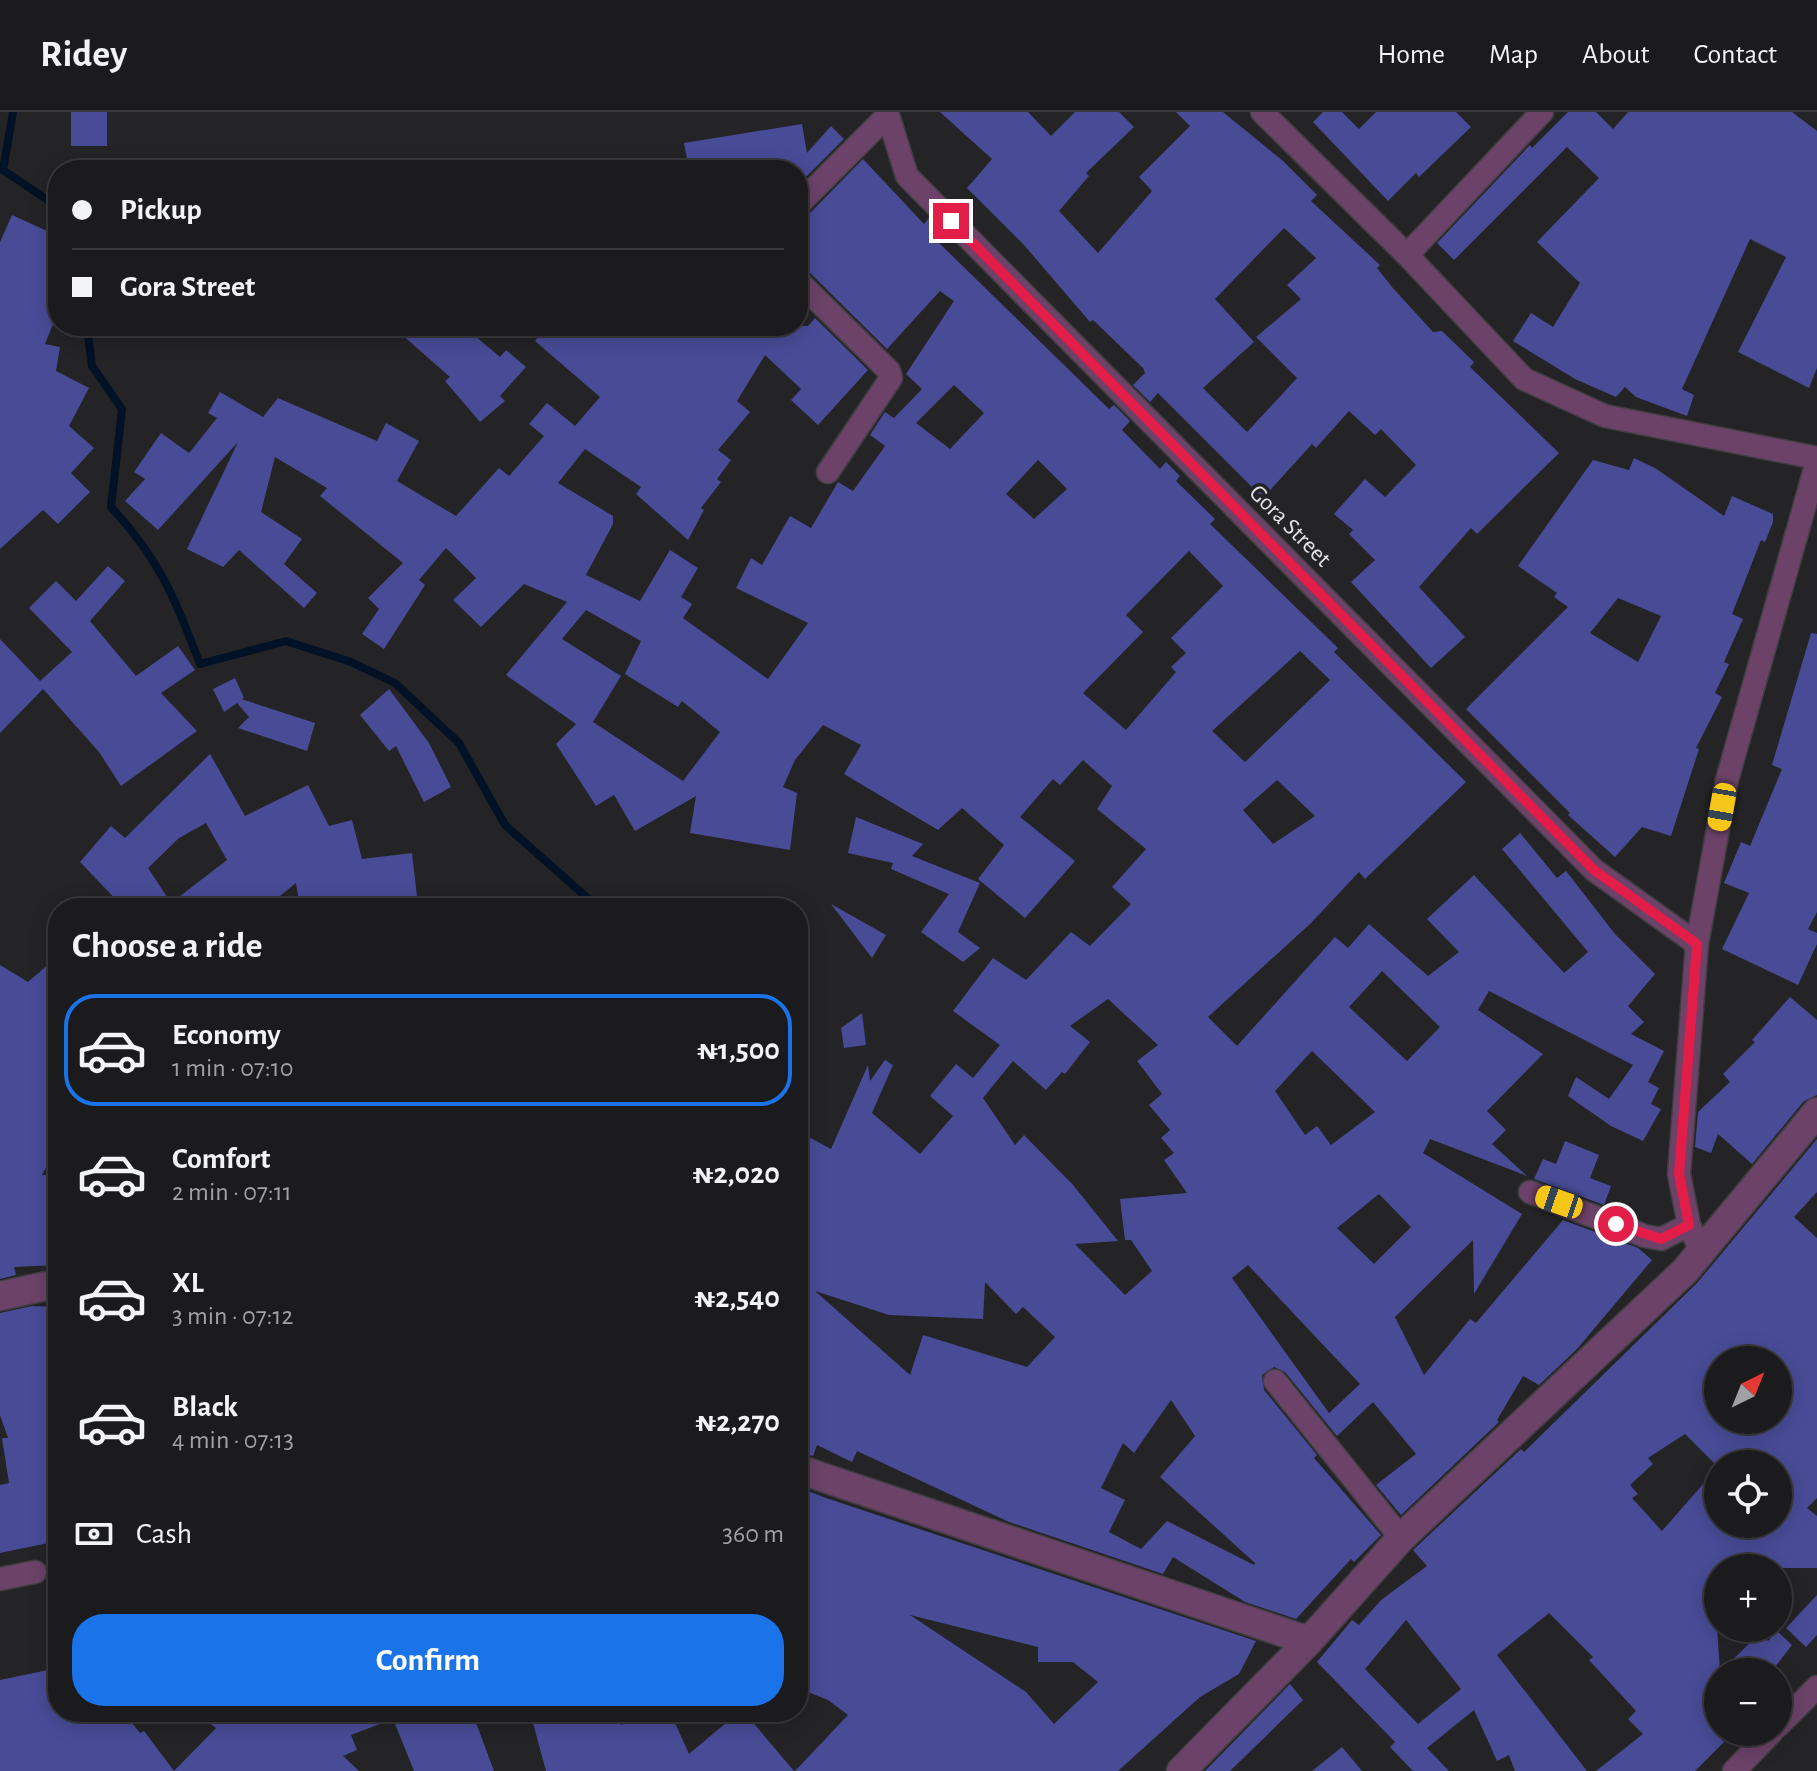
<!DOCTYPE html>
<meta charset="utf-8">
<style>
body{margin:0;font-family:"Alegreya Sans",sans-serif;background:#282729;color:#f1f3f6;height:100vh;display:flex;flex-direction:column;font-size:30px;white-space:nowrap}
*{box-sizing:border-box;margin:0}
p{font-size:26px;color:#a0a1a3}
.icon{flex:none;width:44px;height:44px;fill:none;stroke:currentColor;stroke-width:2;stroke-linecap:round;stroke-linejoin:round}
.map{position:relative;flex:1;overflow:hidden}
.panel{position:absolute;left:48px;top:786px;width:760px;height:824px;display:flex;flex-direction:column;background:#1b1a1c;border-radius:32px;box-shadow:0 4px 20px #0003,0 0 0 2px #39383b}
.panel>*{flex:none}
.top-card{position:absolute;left:48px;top:48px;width:760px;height:176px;border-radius:32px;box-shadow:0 4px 20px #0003,0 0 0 2px #39383b;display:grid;align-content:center;height:176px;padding:0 24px;background:#1b1a1c}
.needle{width:52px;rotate:43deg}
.controls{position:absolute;left:1704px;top:1234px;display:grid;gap:16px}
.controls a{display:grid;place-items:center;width:88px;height:88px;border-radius:50%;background:#1b1a1c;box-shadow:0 4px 20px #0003,0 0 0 2px #39383b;font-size:40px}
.end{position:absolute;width:36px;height:36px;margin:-18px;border:10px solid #e11d48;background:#fff;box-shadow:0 0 0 4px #fff}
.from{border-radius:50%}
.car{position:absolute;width:24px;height:48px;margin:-24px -12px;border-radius:10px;box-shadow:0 0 6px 2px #0007;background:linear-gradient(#f5c518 24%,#345 0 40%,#f5c518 0 76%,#345 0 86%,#f5c518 0)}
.top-card b{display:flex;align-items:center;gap:28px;height:76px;font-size:30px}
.top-card b+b{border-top:2px solid #39383b}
.top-card i{width:20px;height:20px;background:#f1f3f6}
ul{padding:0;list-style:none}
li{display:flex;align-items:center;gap:24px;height:112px;margin:0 16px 12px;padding:0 8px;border:4px solid transparent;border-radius:32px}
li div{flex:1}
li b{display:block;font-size:30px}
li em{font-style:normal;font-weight:700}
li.active{border-color:#1a73e8}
li>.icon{width:72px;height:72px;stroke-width:1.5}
h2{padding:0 24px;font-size:36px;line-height:96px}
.pay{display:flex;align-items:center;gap:20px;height:88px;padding:0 24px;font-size:30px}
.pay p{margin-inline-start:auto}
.cta{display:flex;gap:16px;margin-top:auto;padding:16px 24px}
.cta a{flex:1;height:92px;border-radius:32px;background:#1a73e8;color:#fff;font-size:32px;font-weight:700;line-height:92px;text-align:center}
header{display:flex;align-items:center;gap:48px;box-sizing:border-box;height:112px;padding:0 40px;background:#1b1a1c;border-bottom:2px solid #39383b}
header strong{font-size:38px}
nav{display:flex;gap:44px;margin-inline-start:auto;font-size:28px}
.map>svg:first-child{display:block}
</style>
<header>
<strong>Ridey</strong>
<nav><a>Home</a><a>Map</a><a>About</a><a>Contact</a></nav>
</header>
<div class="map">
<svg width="1817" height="1659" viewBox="0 0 1817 1659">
<rect width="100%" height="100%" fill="#242326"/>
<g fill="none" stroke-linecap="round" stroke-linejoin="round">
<path stroke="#021226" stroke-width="8" d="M13 0 3 58 58 95
M87 214 92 254 122 297 111 395C160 448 175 486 200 552L286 529 351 550 395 571 459 631 505 713 592 790"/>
</g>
<path fill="#484c97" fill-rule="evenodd" d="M71 0H107V34H71Z
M940 0H1028L1051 24 1075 0H1119L1134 15 1086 61 1089 64 1059 99 1098 141 1152 79 1139 65 1190 14 1176 0H1223L1283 49 1317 83 1311 89 1380 153 1377 156 1392 175 1433 220 1442 219 1474 250 1470 255 1559 341 1477 422 1471 416 1419 475 1465 525 1431 556 1351 470 1375 448 1349 422 1353 418 1334 402 1365 367 1385 385 1416 353 1381 317 1375 323 1349 299 1316 336 1312 332 1263 386 1158 281 1150 290 1133 273 1145 261 1143 256 1093 208 1090 210 1024 133 967 76 992 47ZM1284 116 1316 146 1287 173 1301 187 1256 225 1297 266 1247 320 1203 276 1254 230 1215 187Z
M1323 0H1342L1359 17 1376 0H1456L1471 15 1419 65 1416 61 1388 89 1313 10Z
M1568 0H1596L1613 17 1628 0H1792L1817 19V256L1809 276 1738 240 1786 145 1750 127 1682 277 1694 283 1687 304 1636 285 1625 275 1616 285 1575 267 1513 229 1531 201 1553 215 1580 171 1537 130 1599 66 1567 35 1454 148 1437 131 1530 33 1532 36Z
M802 12 807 41 831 14 844 27 807 64 798 65V58H689L684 31Z
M863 47 924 112 929 106 944 121 936 128 977 168 1109 297 1114 293 1130 309 1122 318 1160 357 1166 350 1180 364 1176 369 1215 407 1210 412 1338 536 1334 540 1466 670 1365 767 1359 760 1311 811 1208 905 1237 934 1335 825 1348 836 1369 812 1428 864 1459 840 1427 807 1474 763 1564 861 1588 840 1502 737 1520 721 1557 766 1566 759 1615 822 1655 862 1628 894 1644 910 1631 922 1664 939 1648 970 1659 976 1651 992 1661 997 1643 1029 1611 1014 1568 984 1576 965 1609 987 1633 953 1489 879 1478 898 1543 942 1487 999 1506 1018 1492 1032 1527 1064 1430 1027 1423 1041 1522 1102 1474 1182 1473 1128 1395 1205 1424 1263 1470 1207 1476 1211 1563 1108 1638 1136 1652 1148 1577 1237 1539 1273 1523 1264 1497 1308 1499 1310 1401 1403 1376 1373 1416 1342 1373 1290 1337 1324 1285 1260 1274 1255 1262 1263 1264 1278 1317 1343 1314 1346 1381 1423 1354 1450 1351 1447 1296 1507 1245 1490 1173 1445 1163 1462 1009 1410 857 1339 852 1350 817 1333 813 1344 798 1340V1037L805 1023 831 1037 868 953 870 969 885 948 893 953 872 1001 920 1042 953 1004 930 984 956 952 973 966 1000 933 953 899 993 846 1026 868 1071 820 1090 834 1131 792 1112 775 1146 737 1097 697 1112 674 1083 648 1060 673 1053 667 1020 705 1075 749 1025 806 978 767 1004 733 962 696 938 718 844 662 861 633 823 613 795 648 783 675 797 681 790 738 690 721 696 684 635 719 614 683 596 694 556 632 576 612 506 563 567 490 524 472 481 515 453 488 476 466 446 436 419 468 425 473 384 537 362 522 379 497 368 486 403 451 320 384 327 376 275 345 261 400 302 427 284 452 317 481 304 496 239 438 223 455 187 437 238 330 158 418 125 389 145 367 134 360 161 321 189 341 217 306 208 301 220 280 263 305 278 286 377 329 386 311 419 329 397 369 456 404 499 356 509 364 544 324 529 312 547 291 575 314 600 285 535 229 548 214H808L815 206 868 258 818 313 791 288 801 277 765 243 737 289 750 300 718 338 731 348 717 367 721 370 701 396 704 398 688 428 636 382 641 375 585 337 558 371 613 404V412L586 463 640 489 670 438 698 456 681 485 692 492 683 506 768 567 808 511 736 476 751 446 762 453 790 404 811 416 838 370 853 379 885 334 870 323 885 300 894 306 922 277 906 262 954 189 940 179 887 237 798 149V107L808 103ZM954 273 984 301 950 337 916 311ZM1038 348 1067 377 1034 407 1006 382ZM1189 439 1223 474 1171 526 1186 541 1171 555 1176 560 1126 618 1083 581 1143 520 1126 503ZM586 498 641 529 625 562 678 595 682 589 720 620 683 669 593 610 621 564 562 527ZM1300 539 1330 568 1245 650 1212 619ZM1277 668 1315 704 1273 732 1243 698ZM1382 859 1440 915 1407 949 1349 895ZM1108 887 1158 933 1137 949 1162 982 1149 993 1170 1018 1161 1026 1174 1041 1164 1048 1187 1081 1120 1087 1125 1128H1131L1152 1159 1125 1183 1075 1132 1118 1129 1073 1073 1024 1023 1015 1033 983 986 1013 949 1046 978 1062 960 1065 962 1090 930 1070 914ZM1312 939 1375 1000 1331 1033 1317 1014 1305 1023 1275 979ZM1379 1082 1411 1115 1374 1152 1337 1116ZM1248 1153 1360 1272 1329 1301 1232 1166ZM985 1170 1016 1202 1023 1195 1055 1225 1027 1255 923 1223 910 1263 815 1179 889 1203 983 1207ZM1171 1288 1195 1324 1160 1365 1255 1451 1254 1453 1167 1409 1141 1437 1109 1420 1125 1388 1101 1376 1123 1331 1134 1341Z
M12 103 58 124V200L45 232 60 235 56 259 89 276 69 314 94 336 71 361 90 380 58 412 43 398 0 437V130Z
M392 214H463L500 245 506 238 526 255 500 284 505 289 480 310 445 269 450 265Z
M1634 346 1655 356 1724 404 1732 384 1773 402V410L1765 430 1761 428 1732 502 1743 507 1724 550 1729 552 1715 581 1722 585 1696 636 1699 637 1671 724 1642 715 1615 745 1568 703 1570 701 1466 597 1568 495 1554 485 1557 481 1518 454 1593 348 1629 358ZM1618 486 1661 504 1638 550 1590 521Z
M108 454 125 469 90 509 136 564 178 534 195 558 161 581 197 619 121 674 99 640 43 577 0 621V527L40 569 72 540 29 496 56 469 76 489Z
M1811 521 1817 522V800L1808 817 1817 821V832L1798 873 1722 837 1749 781 1724 771 1741 730 1750 734 1782 657 1772 653Z
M235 566 244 586 241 587 315 611 307 639 238 616 249 605 237 591 224 600 213 577Z
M389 577 429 631 451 675 424 690 396 634 389 639 360 603Z
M210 642 245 704 308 673 329 714 352 708 362 747 412 741 418 793 300 796 296 771 265 796H124L80 750 111 714 125 726ZM206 711 227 748 171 791 148 756 179 726Z
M856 705 923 732 912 744 980 771 958 820 980 836 963 850 921 820 949 782 891 757 893 751 848 741Z
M831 792 886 823 872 846Z
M58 844V1034L42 1063 58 1064V1153L14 1155 16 1163 0 1167V853L28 870Z
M1790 885 1817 908V983L1804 989 1752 1052 1718 1022 1711 1041 1695 1035 1698 1000 1730 970 1723 962 1755 930 1752 928Z
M862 901 866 933 844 936 841 916Z
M1817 1027V1080L1794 1105 1817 1126V1386L1807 1396 1817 1404V1456H1718V1469L1714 1468 1720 1560 1718 1624 1724 1630 1695 1659H1596L1643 1622 1628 1607 1636 1599 1589 1548 1593 1545 1549 1501 1497 1543 1587 1659H1515L1509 1643 1497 1649 1474 1598 1427 1636 1449 1659H1413L1390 1635 1395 1630 1317 1550 1352 1508 1359 1513 1381 1488 1427 1454 1413 1438 1521 1337 1524 1340 1697 1171ZM1718 1248H1778V1308H1718ZM1685 1322 1715 1352H1778V1412H1718V1355L1662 1419 1632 1386 1638 1382 1630 1373 1653 1352 1648 1346ZM1406 1508 1461 1577 1418 1612 1365 1557Z
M1565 1029 1599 1043 1590 1066 1611 1074 1604 1093 1534 1067 1543 1047 1556 1052Z
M32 1194 58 1195V1429L0 1441V1373L9 1371 2 1326H8L0 1303V1201Z
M798 1375 826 1386 1256 1529 1239 1562 1200 1585 1118 1659H795L848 1603 828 1588 798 1576ZM910 1503 1038 1535V1550H1073L1098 1570 1054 1612 1026 1580Z
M1817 1483V1523L1806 1535 1786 1516Z
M1777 1519 1792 1533 1771 1560H1720L1760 1521 1768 1529Z
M53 1557 58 1600H123L140 1621 144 1619 174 1659 216 1616 194 1600H472L494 1659H414L393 1607 351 1623 357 1638 343 1644 359 1659H0V1568Z
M1290 1572 1303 1588 1230 1659H1205Z
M530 1600H618L621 1613 653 1600H670L689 1642 739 1600H744L794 1659H546Z
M1342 1635 1362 1659H1312Z"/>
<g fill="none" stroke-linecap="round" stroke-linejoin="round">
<g stroke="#3f3e41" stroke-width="25">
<path id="minor" d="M887 0 907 64 1594 758 1697 832
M1262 0 1407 143 1524 267 1605 304 1817 346
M798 93 887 4
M1407 143 1542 0
M798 169 889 259 891 266 828 360
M1530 1080 1645 1124 1661 1127 1689 1113
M1701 1139 1689 1113 1679 1062 1697 832 1727 668 1817 350
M1275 1269 1401 1426
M0 1467 35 1460
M1778 1614 1817 1575
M1734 1659 1772 1620"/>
</g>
<g stroke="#3f3e41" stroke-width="31">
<path id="tertiary" d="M0 1184 46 1174 58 1175
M798 1357 1309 1529
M1181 1659 1309 1529 1401 1426 1685 1159 1817 1000"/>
</g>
<use href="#minor" stroke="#6c4269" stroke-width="22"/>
<use href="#tertiary" stroke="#6c4269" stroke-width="28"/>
</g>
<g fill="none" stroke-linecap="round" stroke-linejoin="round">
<path stroke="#e11d48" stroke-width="10" d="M951 109 1594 758 1697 832 1679 1062 1689 1113 1661 1127 1616 1112"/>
</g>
<g text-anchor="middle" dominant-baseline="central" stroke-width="7" stroke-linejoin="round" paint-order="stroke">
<g font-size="24" fill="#e4e3e5" stroke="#242326">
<text transform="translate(1290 414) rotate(45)">Gora Street</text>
</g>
</g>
</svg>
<div class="controls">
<a><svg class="needle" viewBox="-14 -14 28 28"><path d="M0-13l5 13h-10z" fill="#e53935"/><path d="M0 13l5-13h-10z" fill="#a0a1a3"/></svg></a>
<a><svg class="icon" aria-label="locate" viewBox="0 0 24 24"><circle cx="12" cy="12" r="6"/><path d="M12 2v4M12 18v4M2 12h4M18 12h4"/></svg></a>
<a>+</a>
<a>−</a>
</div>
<i class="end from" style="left:1616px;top:1112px"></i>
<i class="end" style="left:951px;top:109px"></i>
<i class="car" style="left:1722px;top:695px;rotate:190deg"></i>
<i class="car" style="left:1559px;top:1090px;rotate:289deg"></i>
<div class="top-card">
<b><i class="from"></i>Pickup</b>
<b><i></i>Gora Street</b>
</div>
<section class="panel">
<h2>Choose a ride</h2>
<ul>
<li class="active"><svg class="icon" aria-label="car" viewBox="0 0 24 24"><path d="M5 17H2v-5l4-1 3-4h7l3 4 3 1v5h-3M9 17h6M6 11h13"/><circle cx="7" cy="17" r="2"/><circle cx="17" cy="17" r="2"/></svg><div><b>Economy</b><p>1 min · 07:10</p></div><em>₦1,500</em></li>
<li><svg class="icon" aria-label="car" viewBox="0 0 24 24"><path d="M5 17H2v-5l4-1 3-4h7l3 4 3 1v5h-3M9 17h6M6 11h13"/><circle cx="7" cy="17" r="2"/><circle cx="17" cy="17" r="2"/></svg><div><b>Comfort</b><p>2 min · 07:11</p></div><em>₦2,020</em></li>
<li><svg class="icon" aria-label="car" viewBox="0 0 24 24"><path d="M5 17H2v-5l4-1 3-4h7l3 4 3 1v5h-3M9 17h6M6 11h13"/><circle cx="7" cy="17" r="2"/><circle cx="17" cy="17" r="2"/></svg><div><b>XL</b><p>3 min · 07:12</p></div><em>₦2,540</em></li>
<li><svg class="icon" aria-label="car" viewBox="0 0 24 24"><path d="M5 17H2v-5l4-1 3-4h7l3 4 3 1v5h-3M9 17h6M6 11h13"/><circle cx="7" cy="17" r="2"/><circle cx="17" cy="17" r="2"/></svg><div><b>Black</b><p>4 min · 07:13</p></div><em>₦2,270</em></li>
</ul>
<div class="pay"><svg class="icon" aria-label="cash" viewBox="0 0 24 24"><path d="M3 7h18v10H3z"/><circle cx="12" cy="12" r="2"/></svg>Cash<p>360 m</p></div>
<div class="cta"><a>Confirm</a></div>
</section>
</div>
